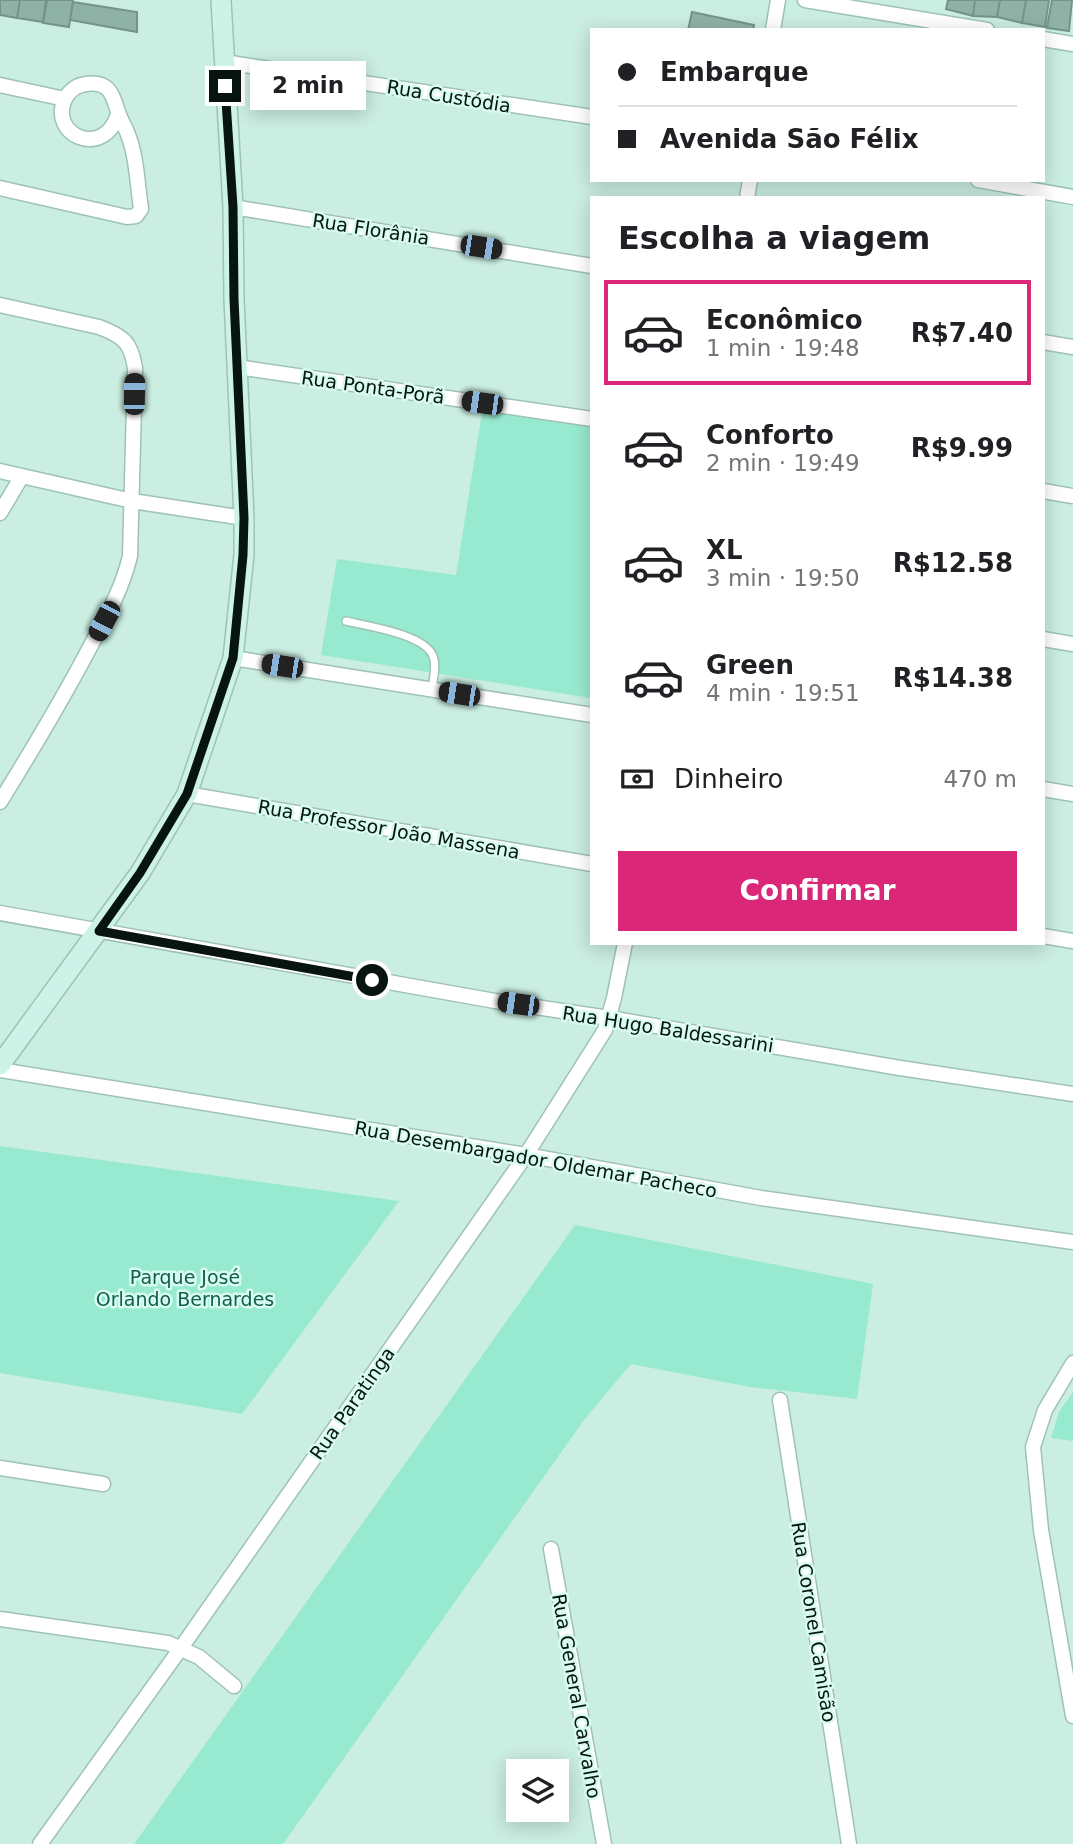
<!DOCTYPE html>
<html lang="pt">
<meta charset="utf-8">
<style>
body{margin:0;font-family:"DejaVu Sans",sans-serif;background:#f2f2f2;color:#202124;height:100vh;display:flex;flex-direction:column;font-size:26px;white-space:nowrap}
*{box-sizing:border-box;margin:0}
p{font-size:23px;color:#757577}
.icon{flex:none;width:38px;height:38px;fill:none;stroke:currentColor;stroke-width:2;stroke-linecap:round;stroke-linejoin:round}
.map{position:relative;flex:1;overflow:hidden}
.drawer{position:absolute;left:590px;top:196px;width:455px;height:749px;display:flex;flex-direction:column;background:#fff;border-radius:0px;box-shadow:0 4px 18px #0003}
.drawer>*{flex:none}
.guide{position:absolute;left:590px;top:28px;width:455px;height:154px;border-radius:0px;box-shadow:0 4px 18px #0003;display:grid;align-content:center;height:154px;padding:0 28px;background:#fff}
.buttons{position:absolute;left:506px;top:1759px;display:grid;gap:14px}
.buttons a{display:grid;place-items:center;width:63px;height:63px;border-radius:0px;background:#fff;box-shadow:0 4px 18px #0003;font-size:35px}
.end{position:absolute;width:32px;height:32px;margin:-16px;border:9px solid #071410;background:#fff;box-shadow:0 0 0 4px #fff}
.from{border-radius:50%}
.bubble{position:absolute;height:49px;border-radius:0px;background:#fff;box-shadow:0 4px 18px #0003;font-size:23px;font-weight:700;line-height:49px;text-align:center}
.car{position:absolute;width:21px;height:42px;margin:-21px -10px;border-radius:9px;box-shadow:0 0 5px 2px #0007;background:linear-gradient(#222 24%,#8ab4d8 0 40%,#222 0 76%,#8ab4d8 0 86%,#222 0)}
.guide b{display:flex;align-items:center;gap:24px;height:66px;font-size:26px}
.guide b+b{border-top:2px solid #e0e0e0}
.guide i{width:18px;height:18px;background:#202124}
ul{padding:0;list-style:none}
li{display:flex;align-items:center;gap:21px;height:105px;margin:0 14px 10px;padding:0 14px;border:4px solid transparent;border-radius:0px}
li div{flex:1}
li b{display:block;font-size:26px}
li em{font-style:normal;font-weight:700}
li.active{border-color:#db2777}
li>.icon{width:63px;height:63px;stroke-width:1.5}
h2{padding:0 28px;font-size:32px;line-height:84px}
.pay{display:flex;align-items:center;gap:18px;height:77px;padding:0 28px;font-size:26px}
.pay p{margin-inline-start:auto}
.primary-button{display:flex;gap:14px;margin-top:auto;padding:14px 28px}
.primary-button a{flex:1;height:80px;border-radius:0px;background:#db2777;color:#fff;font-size:28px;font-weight:700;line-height:80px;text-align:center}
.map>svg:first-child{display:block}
</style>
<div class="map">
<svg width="1073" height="1844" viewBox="0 0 1073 1844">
<rect width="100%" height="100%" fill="#caeee1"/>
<path fill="#97ead0" d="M483 406 591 423V698L321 655 337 559 456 575Z
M0 1146 399 1201 242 1414 0 1373Z
M575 1225 873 1284 857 1399 750 1387 631 1364 584 1420 283 1844H134Z
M1073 1392V1441L1051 1438 1059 1412Z"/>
<path fill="#8fb2a6" stroke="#729489" stroke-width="2" d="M0 0H20L17 18 0 15Z
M20 0H46L43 22 17 18Z
M47 0H73L69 27 43 23Z
M948 0H975L973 16 946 9Z
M975 0H1000L997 17 973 16Z
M1000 0H1026L1022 23 997 17Z
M1026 0H1049L1045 27 1022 23Z
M1052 0H1072L1069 31 1047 28Z
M73 2 137 12V32L70 20Z
M692 12 754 25 753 30H688Z"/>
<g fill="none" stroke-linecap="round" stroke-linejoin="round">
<g stroke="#9fc2b6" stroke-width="10">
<path id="lane" d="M346 621C367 626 424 634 433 656 437 666 433 679 432 689"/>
</g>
<g stroke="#9fc2b6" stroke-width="17">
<path id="street" d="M805 0 987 30
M773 30 778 0
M1043 39 1073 44
M224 62 592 117
M0 85 65 99
M978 180 1073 197
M0 188 127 217 136 216 141 209 140 201C137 179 136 153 127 132 125 127 122 122 120 117 113 100 113 80 86 84 77 85 69 91 65 99 48 135 104 160 118 114
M747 198 750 180
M233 207 592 266
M0 305 99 327C123 336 131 342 135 368L130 556C122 590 105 619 89 649 61 702 31 752 0 802
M1043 342 1073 347
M237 367 592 419
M0 471 132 501 244 518
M1043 491 1073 496
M0 513 22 476
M1043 639 1073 644
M233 658 592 715
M1043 789 1073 794
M187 794 592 864
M0 913 495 1001 609 1018 900 1068 1073 1094
M1043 936 1073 941
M0 1070 526 1155 761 1198 1073 1242
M1073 1363 1045 1410 1033 1447 1041 1530 1073 1716
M780 1400 849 1844
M0 1468 103 1484
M551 1549 604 1844
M0 1619 168 1643 199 1657 234 1686
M40 1844 181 1648 526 1155 605 1030 614 998 625 943"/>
</g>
<g stroke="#9fc2b6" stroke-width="22">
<path id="secondary" d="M0 1065 140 873 187 794 233 658 244 555V518L234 299 233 207 221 0"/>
</g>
<use href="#lane" stroke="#fff" stroke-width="7"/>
<use href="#street" stroke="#fff" stroke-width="14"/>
<use href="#secondary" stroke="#cdf2e8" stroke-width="19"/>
</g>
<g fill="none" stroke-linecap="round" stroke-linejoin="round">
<path stroke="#071410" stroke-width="9" d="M225 86 233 207 234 299 244 518 243 555 233 658 187 794 140 873 99 931 372 980"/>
</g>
<g text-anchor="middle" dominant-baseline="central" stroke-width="5" stroke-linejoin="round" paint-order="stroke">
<g font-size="19" fill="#071410" stroke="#d7fbef">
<text transform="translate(449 96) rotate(9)">Rua Custódia</text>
<text transform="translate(371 229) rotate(9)">Rua Florânia</text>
<text transform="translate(373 387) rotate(8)">Rua Ponta-Porã</text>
<text transform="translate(389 829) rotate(10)">Rua Professor João Massena</text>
<text transform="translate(668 1029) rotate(9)">Rua Hugo Baldessarini</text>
<text transform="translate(536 1159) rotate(10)">Rua Desembargador Oldemar Pacheco</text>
<text transform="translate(352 1403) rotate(-55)">Rua Paratinga</text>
<text transform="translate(814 1622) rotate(81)">Rua Coronel Camisão</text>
<text transform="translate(577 1696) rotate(80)">Rua General Carvalho</text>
</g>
<g font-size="19" fill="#125f4d" stroke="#d7fbef">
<text x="185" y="1277">Parque José<tspan x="185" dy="22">Orlando Bernardes</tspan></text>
</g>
</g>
</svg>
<div class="buttons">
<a><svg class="icon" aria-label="layers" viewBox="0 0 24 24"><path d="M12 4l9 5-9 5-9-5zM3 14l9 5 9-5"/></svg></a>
</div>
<i class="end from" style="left:372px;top:980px"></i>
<i class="end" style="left:225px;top:86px"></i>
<div class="bubble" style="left:250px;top:61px;width:116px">2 min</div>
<i class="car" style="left:481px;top:247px;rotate:99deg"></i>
<i class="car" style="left:134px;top:394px;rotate:1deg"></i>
<i class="car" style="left:482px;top:403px;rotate:278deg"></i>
<i class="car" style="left:104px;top:621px;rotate:208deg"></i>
<i class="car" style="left:282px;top:666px;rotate:279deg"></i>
<i class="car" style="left:459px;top:694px;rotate:279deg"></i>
<i class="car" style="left:518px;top:1004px;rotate:278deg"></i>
<div class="guide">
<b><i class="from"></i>Embarque</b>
<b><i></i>Avenida São Félix</b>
</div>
<section class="drawer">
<h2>Escolha a viagem</h2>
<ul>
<li class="active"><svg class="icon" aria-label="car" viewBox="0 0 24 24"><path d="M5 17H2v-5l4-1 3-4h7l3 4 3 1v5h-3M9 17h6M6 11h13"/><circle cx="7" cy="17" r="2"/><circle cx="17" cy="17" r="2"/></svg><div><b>Econômico</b><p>1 min · 19:48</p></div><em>R$7.40</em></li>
<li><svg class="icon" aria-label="car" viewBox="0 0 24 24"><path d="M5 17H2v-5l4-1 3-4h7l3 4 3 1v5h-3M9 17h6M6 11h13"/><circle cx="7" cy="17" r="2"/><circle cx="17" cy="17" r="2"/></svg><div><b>Conforto</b><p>2 min · 19:49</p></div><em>R$9.99</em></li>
<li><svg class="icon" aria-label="car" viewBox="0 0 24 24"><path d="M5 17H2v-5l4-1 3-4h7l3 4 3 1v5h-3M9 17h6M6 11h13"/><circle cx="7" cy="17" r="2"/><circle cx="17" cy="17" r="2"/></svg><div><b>XL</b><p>3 min · 19:50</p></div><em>R$12.58</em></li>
<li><svg class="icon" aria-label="car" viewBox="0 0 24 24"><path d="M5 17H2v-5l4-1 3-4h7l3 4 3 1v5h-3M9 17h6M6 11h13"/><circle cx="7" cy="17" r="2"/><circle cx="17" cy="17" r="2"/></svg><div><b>Green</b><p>4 min · 19:51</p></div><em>R$14.38</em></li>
</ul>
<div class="pay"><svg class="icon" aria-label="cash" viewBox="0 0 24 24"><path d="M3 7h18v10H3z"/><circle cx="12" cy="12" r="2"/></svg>Dinheiro<p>470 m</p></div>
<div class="primary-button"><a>Confirmar</a></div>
</section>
</div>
